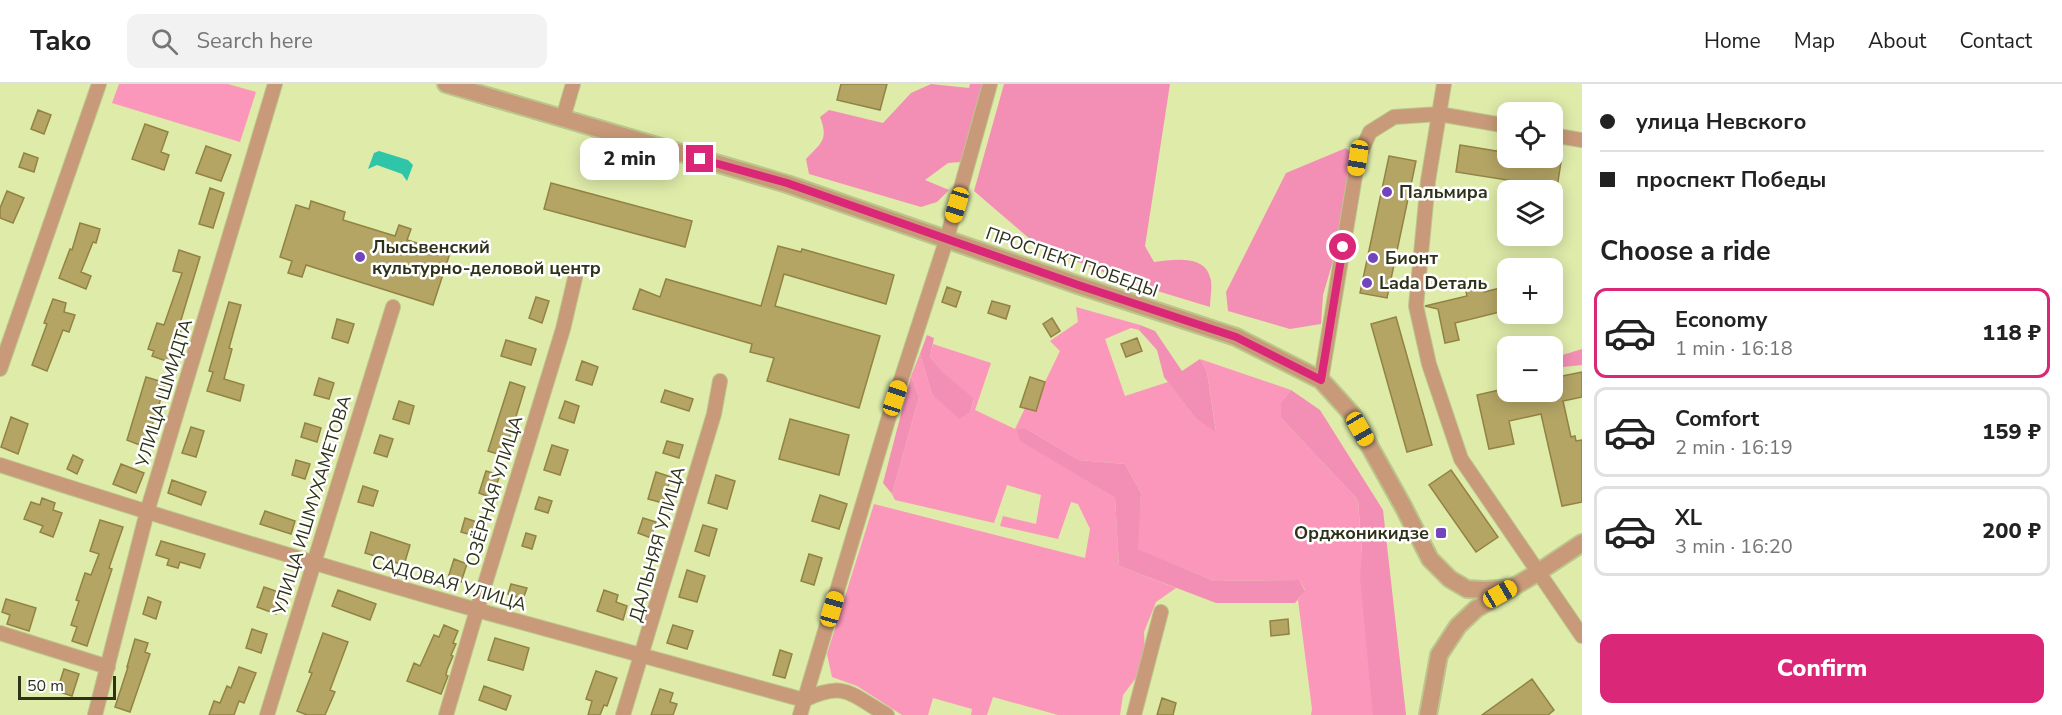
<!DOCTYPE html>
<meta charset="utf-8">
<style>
body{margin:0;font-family:"Nunito Sans",sans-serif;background:#f2f2f2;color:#222;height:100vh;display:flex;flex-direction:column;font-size:22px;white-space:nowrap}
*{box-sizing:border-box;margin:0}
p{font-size:20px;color:#767676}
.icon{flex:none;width:33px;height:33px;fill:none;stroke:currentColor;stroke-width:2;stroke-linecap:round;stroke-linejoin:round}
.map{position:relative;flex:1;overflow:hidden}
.side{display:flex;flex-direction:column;background:#fff;width:480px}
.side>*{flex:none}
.guide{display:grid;align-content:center;height:132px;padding:0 18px;background:#fff}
.tools{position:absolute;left:1497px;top:18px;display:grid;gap:12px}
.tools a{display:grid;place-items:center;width:66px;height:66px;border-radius:12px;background:#fff;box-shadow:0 3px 15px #0003;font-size:30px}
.scale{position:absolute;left:18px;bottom:15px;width:98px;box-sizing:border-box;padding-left:6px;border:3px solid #2e3218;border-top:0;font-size:16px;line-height:21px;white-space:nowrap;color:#2e3218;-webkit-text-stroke:4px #fff;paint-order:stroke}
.end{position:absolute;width:27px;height:27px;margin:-14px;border:8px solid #db2777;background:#fff;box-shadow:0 0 0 3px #fff}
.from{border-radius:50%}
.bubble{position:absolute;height:42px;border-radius:12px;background:#fff;box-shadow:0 3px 15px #0003;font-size:20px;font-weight:800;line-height:42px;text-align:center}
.car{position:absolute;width:18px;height:36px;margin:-18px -9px;border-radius:8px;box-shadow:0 0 4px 2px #0007;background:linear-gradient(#f5c518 24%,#345 0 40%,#f5c518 0 76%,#345 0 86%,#f5c518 0)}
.guide b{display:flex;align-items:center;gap:21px;height:57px;font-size:22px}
.guide b+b{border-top:2px solid #e0e0e0}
.guide i{width:15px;height:15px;background:#222}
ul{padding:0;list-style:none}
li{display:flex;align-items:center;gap:18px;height:90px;margin:0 12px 9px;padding:0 6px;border:3px solid #e0e0e0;border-radius:12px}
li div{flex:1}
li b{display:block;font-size:22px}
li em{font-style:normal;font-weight:800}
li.active{border-color:#db2777}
li>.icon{width:54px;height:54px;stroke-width:1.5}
h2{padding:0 18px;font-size:27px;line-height:72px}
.primary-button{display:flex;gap:12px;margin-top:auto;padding:12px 18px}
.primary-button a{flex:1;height:69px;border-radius:12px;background:#db2777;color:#fff;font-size:24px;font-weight:800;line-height:69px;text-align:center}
header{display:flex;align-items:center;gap:36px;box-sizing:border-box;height:84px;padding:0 30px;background:#fff;border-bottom:2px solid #e0e0e0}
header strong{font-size:28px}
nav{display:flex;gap:33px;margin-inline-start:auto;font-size:21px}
.search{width:420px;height:54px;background:#f2f2f2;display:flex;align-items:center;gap:15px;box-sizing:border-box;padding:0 21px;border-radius:12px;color:#767676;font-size:22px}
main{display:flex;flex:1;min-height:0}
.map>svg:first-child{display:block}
</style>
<header>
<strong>Tako</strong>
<div class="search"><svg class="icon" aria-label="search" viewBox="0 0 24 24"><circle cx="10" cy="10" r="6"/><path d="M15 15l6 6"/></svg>Search here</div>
<nav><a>Home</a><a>Map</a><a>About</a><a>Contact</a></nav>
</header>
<main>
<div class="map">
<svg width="1582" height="631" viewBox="0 0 1582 631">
<rect width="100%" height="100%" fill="#deeba9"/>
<path fill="#fa97bb" d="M119 0H228L256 8 240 58 112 19Z
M1076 223 1140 241 1139 246 1131 244 1105 255 1125 312 1168 298 1196 335 1216 347 1207 288 1200 275 1291 306 1281 318V334L1358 416 1374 631H1311L1312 625 1298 516 1305 506 1299 496 1214 497 1137 465 1141 409 1125 380 1079 376 1025 344 1021 357 1115 414 1119 482 1176 504 1156 518 1144 548 1145 569 1139 590 1123 611 1120 631H1058L993 613 987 631H971L972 625 933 614 928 631H902L857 602 832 593 827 570 874 420 1085 474 1090 445 1078 420 1071 418 1058 455 1000 442 1003 432 1036 440 1041 411 1007 401 994 439 895 416 892 410 919 313 911 292 920 270 932 310 970 328 974 316 942 287 930 273 933 260 991 279 975 326 1015 345 1025 324 1036 327 1045 298 1060 267 1050 257 1078 238Z"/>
<path fill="#f38fb5" d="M931 0 969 4 970 0H984L961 78 948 79 925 96 949 106 937 118 921 123 809 90 806 75C821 59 829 56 820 33L829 26 883 39 911 9Z
M1004 0H1170L1145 162 1154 178C1172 176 1204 170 1210 193 1213 201 1210 214 1210 223L1131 199 1038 162 974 107Z
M1346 64 1352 70 1340 153 1323 211 1321 240 1290 245 1228 227 1226 208 1286 89Z
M1140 241 1155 247 1182 287 1200 275 1207 288 1216 348 1196 335 1164 293 1157 266 1139 246Z
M927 251 934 254 930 273 942 287 974 315 970 328 959 335 932 310 920 270Z
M1582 265V281L1554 284 1553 274Z
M911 292 919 313 892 410 883 399Z
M1291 306 1320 326 1383 426 1406 631H1373L1360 494 1362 468 1358 416 1281 334V318Z
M1025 344 1079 376 1125 380 1141 409 1138 465 1214 497 1299 496 1305 507 1295 519H1216L1119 482 1115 414 1020 357 1017 346Z"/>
<path fill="#2ec5a9" d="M379 67 408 76 413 81 407 97 402 90 377 81 368 85 374 69Z"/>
<path fill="#b4a565" stroke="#928343" stroke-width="1.5" d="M841 0H887L880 26 837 16Z
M38 26 51 31 44 50 31 45Z
M145 40 168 48 161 68 169 71 164 86 132 75Z
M1460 61 1508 69V74H1535L1561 78 1557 104 1456 88Z
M206 62 231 71 221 97 196 89Z
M24 69 38 74 34 88 19 83Z
M1389 72 1416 77 1387 214 1360 209Z
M551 99 692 137 685 163 544 125Z
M210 104 224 109 213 144 199 140Z
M7 107 24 114 13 139 0 134V124Z
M311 117 345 128 343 136 395 152 399 141 411 145 407 156 450 169 433 221 306 181 302 193 288 189 292 177 280 173 296 121 309 125Z
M80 139 100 145 96 159 93 158 81 188 91 192 86 205 59 194 70 165 72 166Z
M778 162 801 168 802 165 894 191 886 220 784 190 775 222 880 252 859 324 767 297 774 274 750 268 752 260 633 225 640 205 660 213 666 195 761 222Z
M179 166 200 173 178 246 181 247 169 278 152 272 154 267 148 265 157 239 164 241 182 189 173 187Z
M1481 198 1484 208 1508 202V226L1455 239 1459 256 1445 259 1438 225 1425 222 1467 212 1465 203Z
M947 203 961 208 956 223 942 218Z
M536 213 549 217 542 239 529 234Z
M53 215 66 219 64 228 75 231 69 248 63 246 47 287 32 281 47 240 44 239Z
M992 217 1010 222 1006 235 988 229Z
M229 218 241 221 229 264 232 265 224 295 244 301 240 317 207 307 213 288 209 287Z
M1396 233 1432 361 1407 368 1371 240Z
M1052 234 1060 247 1051 253 1043 240Z
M337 235 354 240 348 259 332 254Z
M1137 254 1142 267 1126 273 1121 260Z
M506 256 536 265 531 281 501 272Z
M582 277 598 283 592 301 576 296Z
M1582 288V313L1563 317 1571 353 1575 352 1576 357 1582 356V418L1562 422 1541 330 1509 337 1514 360 1489 365 1477 311 1508 304V308H1552V294Z
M146 293 166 299 145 363 127 356Z
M1030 293 1045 298 1036 327 1020 323Z
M319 294 334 299 329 315 314 311Z
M510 298 525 303 504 372 488 367Z
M665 306 693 315 689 327 661 318Z
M399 317 414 322 409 340 393 335Z
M565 317 579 322 574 339 559 334Z
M11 333 28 340 18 370 1 363Z
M790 335 849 351 839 391 779 375Z
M305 339 321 344 317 358 301 353Z
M191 343 204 347 196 373 182 369Z
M380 351 393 355 387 373 374 369Z
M667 357 683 361 679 374 663 369Z
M552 361 568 366 560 391 544 386Z
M73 371 83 376 77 390 67 385Z
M296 376 310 380 305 395 292 391Z
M121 380 144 389 136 409 113 400Z
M1451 386 1498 453 1476 468 1429 401Z
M486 387 500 391 492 414 479 409Z
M656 388 671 393 663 419 648 415Z
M716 391 735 397 727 425 708 419Z
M172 396 206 408 201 421 168 409Z
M363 402 378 407 373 422 358 418Z
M820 411 847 420 839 445 812 437Z
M539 413 552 417 548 429 535 425Z
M42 414 55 419 53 426 62 429 53 453 40 448 43 442 24 435 31 418 40 421Z
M265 427 295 437 291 450 260 440Z
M465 434 483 440 478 453 461 448Z
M643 434 656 438 651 454 638 449Z
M100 436 123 443 109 484 112 485 87 562 72 557 77 543 71 541 79 517 76 516 85 489 91 491 99 470 90 467Z
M703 441 717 445 709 472 695 467Z
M371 448 410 461 404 481 365 469Z
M526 449 536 452 532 465 522 462Z
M161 457 205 470 200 484 180 478 178 484 167 481 169 475 156 471Z
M809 470 822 474 814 501 801 497Z
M454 475 467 480 461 498 448 494Z
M687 486 705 492 697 518 679 513Z
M511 500 527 504 523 515 508 510Z
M264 503 284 510 276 530 257 523Z
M338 506 376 520 370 536 332 522Z
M604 506 618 511 616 518 627 522 623 536 597 527Z
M148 513 161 518 156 535 143 530Z
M6 515 36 524 29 547 7 540 10 531 2 528Z
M1288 535 1289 550 1271 552 1270 537Z
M444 541 458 547 453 559 456 560 451 571 453 572 447 586 446 591 448 592 441 610 407 597 414 579 420 582 434 551 439 553Z
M673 541 693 547 687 565 667 559Z
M252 545 267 550 261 569 246 564Z
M323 549 348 558 330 606 335 608 325 631H307L297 627 312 589 309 588Z
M495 554 529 564 523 586 488 576Z
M135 555 148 559 145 568 150 570 130 628 115 623 128 583H127Z
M780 566 792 570 785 594 773 591Z
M239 583 256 589 244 619 239 617 234 631H209L214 617 220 619 227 602 231 604Z
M64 585 79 590 72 612 57 607Z
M596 587 617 594 607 622 604 621 600 631H588L592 617 586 615Z
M1532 595 1554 626 1548 631H1482Z
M484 602 511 612 506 626 479 616Z
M660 605 673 609 670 618 677 620 673 631H651Z
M1162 614 1176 619 1173 631H1157Z"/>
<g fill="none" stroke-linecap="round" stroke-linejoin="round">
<g stroke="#bbc68c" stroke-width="16">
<path id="minor" d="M1444 0 1428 97 1416 222 1429 280 1461 375 1582 552
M563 34 573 0
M1552 51 1582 56
M0 285 99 0
M1321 296 1358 74 1370 48 1394 33 1439 30 1508 42
M0 381C158 432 317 481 477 526 586 557 695 585 804 616 846 596 851 611 887 631
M0 549 108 583
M95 631 147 428 275 0
M267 631 393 223
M446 631 477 526 563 245 575 194
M623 631 714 330 720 297
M800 631 888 336 947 154 990 0
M1134 631 1161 528"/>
</g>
<g stroke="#bbc68c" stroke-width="20">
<path id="tertiary" d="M446 0 787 100 1078 201 1236 253 1321 296 1351 329 1403 422 1430 475 1450 495 1467 505 1485 506 1511 504
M1428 631 1439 571 1458 542 1476 525 1537 489 1582 459"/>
</g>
<use href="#minor" stroke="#c89a79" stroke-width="14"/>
<use href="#tertiary" stroke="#c89a79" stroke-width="16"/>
</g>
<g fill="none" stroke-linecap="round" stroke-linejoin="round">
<path stroke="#db2777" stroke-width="8" d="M700 75 787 99 1078 201 1236 253 1321 296 1343 163"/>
</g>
<g fill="#7245bd" stroke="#fff" stroke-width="2">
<circle cx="1387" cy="108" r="6"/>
<circle cx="360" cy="173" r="6"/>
<circle cx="1373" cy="174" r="6"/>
<circle cx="1367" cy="199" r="6"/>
<rect x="1435" y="443" width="12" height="12" rx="3"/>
</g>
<g text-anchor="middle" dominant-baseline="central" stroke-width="5" stroke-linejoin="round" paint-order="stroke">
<g font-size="18" font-weight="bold" fill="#2e3218" stroke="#fff" text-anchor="start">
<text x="1399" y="108">Пальмира</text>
<text x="372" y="163">Лысьвенский<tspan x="372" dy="21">культурно-деловой центр</tspan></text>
<text x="1385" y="174">Бионт</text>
<text x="1379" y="199">Lada Dеталь</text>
<text x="1429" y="449" text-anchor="end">Орджоникидзе</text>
</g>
<g font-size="18" fill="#2e3218" stroke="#fff">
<text transform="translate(1072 178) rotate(19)">ПРОСПЕКТ ПОБЕДЫ</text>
<text transform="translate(164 309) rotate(-73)">УЛИЦА ШМИДТА</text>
<text transform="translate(494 407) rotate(-73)">ОЗЁРНАЯ УЛИЦА</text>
<text transform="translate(312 421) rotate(-73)">УЛИЦА ИШМУХАМЕТОВА</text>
<text transform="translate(657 460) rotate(-74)">ДАЛЬНЯЯ УЛИЦА</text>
<text transform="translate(449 499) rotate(16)">САДОВАЯ УЛИЦА</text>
</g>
</g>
</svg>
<div class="tools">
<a><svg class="icon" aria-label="locate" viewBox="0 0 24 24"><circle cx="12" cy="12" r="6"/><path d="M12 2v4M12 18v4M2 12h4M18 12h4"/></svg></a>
<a><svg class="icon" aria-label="layers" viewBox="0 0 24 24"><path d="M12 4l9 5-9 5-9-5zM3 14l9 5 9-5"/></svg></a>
<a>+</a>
<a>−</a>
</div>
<div class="scale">50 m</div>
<i class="end from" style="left:1343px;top:163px"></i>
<i class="end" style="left:700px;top:75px"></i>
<div class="bubble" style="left:580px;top:54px;width:99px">2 min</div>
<i class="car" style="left:1358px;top:74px;rotate:189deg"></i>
<i class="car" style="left:957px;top:121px;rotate:197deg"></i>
<i class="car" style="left:895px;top:314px;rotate:18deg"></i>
<i class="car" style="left:1360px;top:345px;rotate:150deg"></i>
<i class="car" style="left:1500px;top:510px;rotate:60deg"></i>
<i class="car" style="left:832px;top:525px;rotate:16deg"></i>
</div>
<section class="side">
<div class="guide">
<b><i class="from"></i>улица Невского</b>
<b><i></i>проспект Победы</b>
</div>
<h2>Choose a ride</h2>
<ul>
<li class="active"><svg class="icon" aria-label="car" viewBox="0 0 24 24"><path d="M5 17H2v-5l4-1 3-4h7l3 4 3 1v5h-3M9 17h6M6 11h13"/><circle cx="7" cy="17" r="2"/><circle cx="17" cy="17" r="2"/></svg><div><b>Economy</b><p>1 min · 16:18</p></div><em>118 ₽</em></li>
<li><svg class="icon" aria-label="car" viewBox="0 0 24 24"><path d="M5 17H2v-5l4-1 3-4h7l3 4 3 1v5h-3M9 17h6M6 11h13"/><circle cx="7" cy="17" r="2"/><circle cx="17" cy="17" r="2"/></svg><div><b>Comfort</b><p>2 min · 16:19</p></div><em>159 ₽</em></li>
<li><svg class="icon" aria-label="car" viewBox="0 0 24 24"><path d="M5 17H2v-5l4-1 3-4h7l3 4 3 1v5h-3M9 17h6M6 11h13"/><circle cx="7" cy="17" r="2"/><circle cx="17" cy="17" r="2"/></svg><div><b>XL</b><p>3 min · 16:20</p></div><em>200 ₽</em></li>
</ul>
<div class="primary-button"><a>Confirm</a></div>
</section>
</main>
